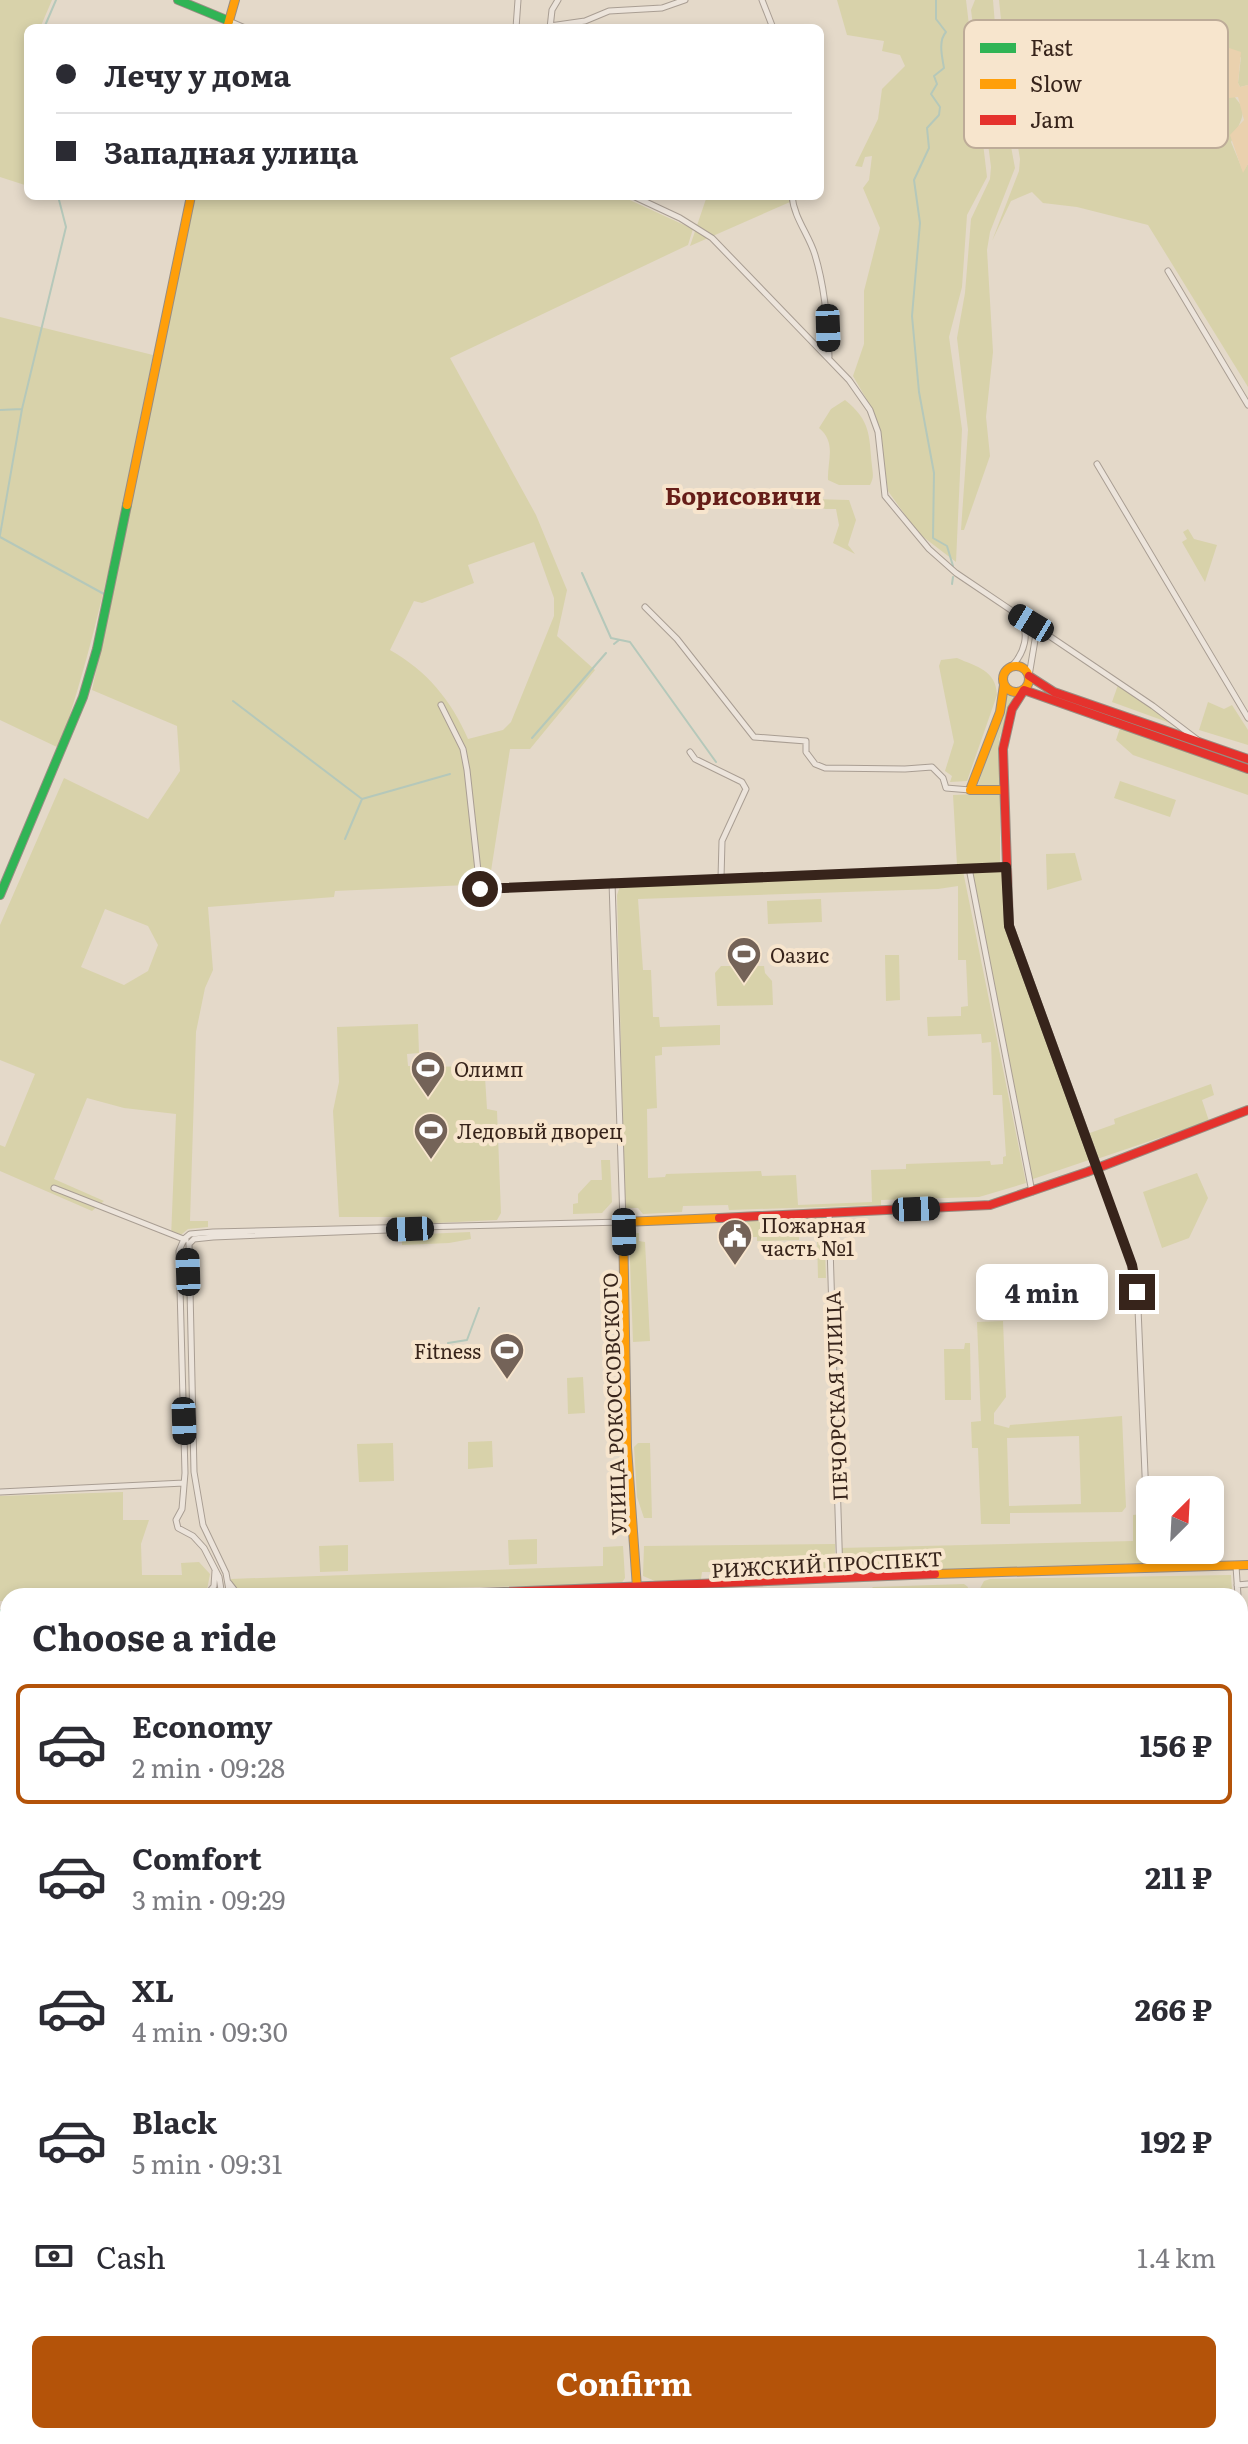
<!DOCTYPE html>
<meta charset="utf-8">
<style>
body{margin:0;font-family:Literata,serif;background:#f7f7f7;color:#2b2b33;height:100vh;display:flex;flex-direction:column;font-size:30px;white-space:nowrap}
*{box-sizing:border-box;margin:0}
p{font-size:26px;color:#7c7c81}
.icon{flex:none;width:44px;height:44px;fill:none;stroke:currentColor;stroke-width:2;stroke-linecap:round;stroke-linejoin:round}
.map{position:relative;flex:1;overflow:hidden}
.details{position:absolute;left:0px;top:1588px;width:1248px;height:856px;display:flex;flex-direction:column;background:#fff;border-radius:24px 24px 0 0;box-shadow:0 4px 12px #0003}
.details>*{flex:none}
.guide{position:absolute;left:24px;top:24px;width:800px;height:176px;border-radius:12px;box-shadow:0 4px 12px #0003;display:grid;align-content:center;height:176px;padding:0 32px;background:#fff}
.needle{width:52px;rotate:24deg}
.tools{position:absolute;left:1136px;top:1476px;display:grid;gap:16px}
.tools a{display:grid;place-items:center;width:88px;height:88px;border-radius:12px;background:#fff;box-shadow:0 4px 12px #0003;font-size:40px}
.end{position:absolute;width:36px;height:36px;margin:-18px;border:10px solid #37241b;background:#fff;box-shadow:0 0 0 4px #fff}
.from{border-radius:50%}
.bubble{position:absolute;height:56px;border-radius:12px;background:#fff;box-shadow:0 4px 12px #0003;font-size:26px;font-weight:700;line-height:56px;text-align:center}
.car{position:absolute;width:24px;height:48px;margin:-24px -12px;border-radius:10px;box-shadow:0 0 6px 2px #0007;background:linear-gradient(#222 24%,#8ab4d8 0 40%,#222 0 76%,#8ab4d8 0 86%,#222 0)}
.guide b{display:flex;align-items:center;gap:28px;height:76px;font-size:30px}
.guide b+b{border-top:2px solid #e1e1e2}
.guide i{width:20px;height:20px;background:#2b2b33}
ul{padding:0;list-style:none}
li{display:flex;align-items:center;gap:24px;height:120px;margin:0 16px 12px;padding:0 16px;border:4px solid transparent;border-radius:12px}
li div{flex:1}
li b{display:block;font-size:30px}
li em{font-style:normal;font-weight:700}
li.selected{border-color:#b45309}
li>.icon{width:72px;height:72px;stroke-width:1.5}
h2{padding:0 32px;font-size:36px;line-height:96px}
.pay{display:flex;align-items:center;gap:20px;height:88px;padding:0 32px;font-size:30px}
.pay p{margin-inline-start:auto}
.primary-button{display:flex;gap:16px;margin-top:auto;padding:16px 32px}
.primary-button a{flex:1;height:92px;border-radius:12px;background:#b45309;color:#fff;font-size:32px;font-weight:700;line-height:92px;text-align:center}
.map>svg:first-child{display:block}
</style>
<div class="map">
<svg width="1248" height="2444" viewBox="0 0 1248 2444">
<rect width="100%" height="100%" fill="#e4d9c9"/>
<path fill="#d8d2aa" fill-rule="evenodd" d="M0 0H52L40 28H28V56L24 65 28 82V186L0 177Z
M837 0H966L987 177 967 215 962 287 949 337 962 429 956 562 918 533 888 491 880 431 874 412 853 376 864 344V291L880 228 863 188 869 180 872 156 865 157 862 167 855 166 878 119 882 89 905 66 900 55 882 51 884 41 847 35Z
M975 0H993L1000 87 1015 168 990 232 987 250 993 352 986 417 990 456 964 530H961L968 430 957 338 965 293 971 219 990 179 991 167 971 10Z
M999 0H1248V85L1240 87 1238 83 1241 57 1224 68 1221 82C1248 112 1248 106 1231 142L1243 171 1248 164V387L1148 225 1077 207 1043 203 1032 192 1011 201 992 241 1019 171 1020 159 1008 87Z
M195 196H621L693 229 688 245 450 358 536 515 567 590 557 636 595 670 530 749H510L489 884 335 891 334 897 208 907 213 970 205 988 196 1032 190 1221H208V1227L188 1229 176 1239 171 1238 176 1114 124 1108 87 1098 54 1179 104 1201 92 1211 0 1171V1145L5 1147 35 1074 0 1060V925L64 778 148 819 180 771 177 726 92 690ZM534 542 554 598V616L511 722 503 730 468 739C451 700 427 671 390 650L414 601 422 603 474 583 468 565ZM105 909 148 926 158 945 148 971 124 985 81 967Z
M707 196H790V202L690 246Z
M0 317 153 355C126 487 103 620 59 748L0 720Z
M845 400C871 421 869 435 872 466 873 475 874 477 870 485H839L828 480C827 461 837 443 819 428L831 409Z
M813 499 849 500 856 520 848 545 855 554 833 543 839 525 836 509H825L812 503Z
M1188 529 1194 539 1217 545 1205 582 1182 542 1187 539 1183 532Z
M957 658C977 667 996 670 997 695L967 781 950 782 952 776 945 771 954 742 939 666 941 660Z
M1118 685 1169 720 1170 723 1112 702Z
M1006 695 1013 697 999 739 1000 787 978 785Z
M1208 702 1224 709 1232 705 1248 730V745L1199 730Z
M1121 725 1248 770V795L1133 755 1116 740Z
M1120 781 1176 800 1170 817 1114 798Z
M1000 793V863L957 865 953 795Z
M1075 853 1082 880 1047 890 1046 854Z
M1000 870 1004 876 1007 929 1089 1160 1030 1180 972 873Z
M963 871 1026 1183 979 1197 881 1200V1205L729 1210 728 1205 683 1206 682 1212 643 1214 638 1208H625L617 895 620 886ZM958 886V960H966L968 1006 961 1007V1016L927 1017 928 1036 981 1034 982 1043 991 1042 993 1095H1002L1006 1156 1003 1157V1164L991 1165 990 1161 906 1164V1169L871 1170 872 1202 798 1205 796 1175 762 1176 761 1171 666 1174 665 1177 648 1178 647 1109 657 1108 655 1056 662 1055V1047L720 1045V1025L660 1027 659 1017H653L651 970H643L638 899 938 889Z
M821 899 822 922 768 924 767 901Z
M885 955H899L900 1000 886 1001Z
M721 966H764L765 973 772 981 773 1005 717 1006 715 973Z
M418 1024 419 1053 407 1054 408 1066 480 1067V1074L485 1077 487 1109 497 1111 501 1213 497 1220 395 1225 392 1217H339L333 1111 339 1082 337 1027Z
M1211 1084 1214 1095 1202 1100 1209 1121 1097 1159 1087 1134 1115 1124 1114 1119Z
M601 1160H610L612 1202 602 1213 573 1214V1204L578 1203V1194L591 1180H602Z
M1197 1173 1208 1198 1189 1238 1162 1248 1143 1192Z
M824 1217 826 1278H818L817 1236 814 1231H799V1240L757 1241V1237H747L746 1223 749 1219Z
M470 1232 471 1239 449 1243 402 1245V1235Z
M639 1233V1241L645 1242 650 1341 633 1342 629 1234Z
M1003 1321 1006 1397 994 1413V1424L1009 1428 1010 1425 1122 1416 1126 1507 1122 1512 1010 1513V1524H981L978 1448H972L971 1422 981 1421 977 1322ZM1079 1436 1081 1504 1009 1506 1007 1438Z
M965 1343H970L971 1400H945L944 1349H964Z
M583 1377 585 1413 568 1414 567 1378Z
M492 1441 493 1467 468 1469V1442Z
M393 1443 394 1481 359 1482 357 1444Z
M638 1443H650L652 1518H644L637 1497 634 1447Z
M123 1492V1520H149L141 1544 142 1575H182L181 1563 199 1562 210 1574 207 1590 190 1594 136 1596H8V1601H0V1496Z
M1142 1514 1147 1557 1143 1563 876 1571 874 1565H840L839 1548 1133 1541V1515Z
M537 1539V1564L509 1565 508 1540Z
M835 1544V1566L828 1573 702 1572 701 1579 655 1581 643 1576 644 1546Z
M348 1545V1571L320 1572 319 1546Z
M623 1546 625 1578 621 1584 250 1592 237 1589 230 1579 603 1566V1547Z
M1231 1575 1232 1589 1221 1588V1596H976L984 1581 990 1579Z
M964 1584 968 1587 966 1596H872L869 1591 873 1587Z
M841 1589V1596H654Z
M0 1764H8V1848H0Z
M0 2157 8 2171V2436H114L112 2444H0Z
M414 2436H485L491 2444H416Z
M656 2436H1141L1144 2440 1143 2444H662Z"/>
<path fill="#ead1ae" d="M1229 48 1241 52 1238 83 1240 87 1248 85V164L1243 173 1230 135 1244 120 1238 97 1229 98 1221 82 1224 68 1221 56Z"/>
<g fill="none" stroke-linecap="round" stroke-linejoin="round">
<path stroke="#b5c8ba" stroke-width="2" d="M936 0V19L946 32C938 41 942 56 944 68L934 76 937 84 931 94 940 107 939 115 927 128 929 148 914 180 920 223 912 316 919 392 934 473 933 538 947 546 953 566
M44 28 56 0
M0 410 22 409
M0 535 22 409 66 227 58 196
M0 537 104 594
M582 573 611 638 630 642 716 762
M952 584 953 577
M614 644 619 640
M233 701 362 799
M532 738 606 653
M345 839 362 799 450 774
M448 1343 467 1340 479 1308"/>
<g stroke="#a99e93" stroke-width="7">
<path id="street" d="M762 0 773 28
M229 21 245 28
M550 26 585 21 609 11 662 8 685 0
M516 28 518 0
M550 28 552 10 558 0
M633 196 680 218 712 238 849 380 870 410 878 432 885 496 929 549 956 573 1153 706 1199 741
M792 196C794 218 809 235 815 255 825 288 828 323 829 357
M1168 271 1248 405
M1097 464 1248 718
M645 607 677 639 754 737 806 741V752L815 764 825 768 905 769 932 767 943 778 946 788 970 790
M1012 666C1024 653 1031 633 1019 618
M1029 676 1036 634 1032 623
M441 705 463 749 467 770 480 889 1006 867
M690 752 695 759 742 782 746 789 722 841 721 878
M969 868 1032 1192
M1097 1168 1132 1265 1137 1285 1149 1568
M54 1188 186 1240
M829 1213 840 1577
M184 1239 190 1234 213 1232 623 1222 612 882
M184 1239 179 1251 185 1473 182 1509 176 1520 178 1528 193 1536 204 1548 219 1577 222 1596
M189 1244 194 1472 203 1525 226 1573 230 1596
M189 1244 194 1239 213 1237 388 1230
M0 1492 184 1483
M1236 1566 1238 1596
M229 1583 239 1596
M1237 1585 1248 1584
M206 1596 214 1586 215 1571
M1240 1630H1248
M1240 1676H1248
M1240 1738 1244 1916 1240 1931
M1248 1920 1243 1927 1248 1933
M1240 2123 1248 2134"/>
</g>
<g stroke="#988d82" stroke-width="10">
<path id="fast" d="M178 0 229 21
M0 895 83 697 97 649 127 505
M0 1614H8"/>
</g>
<g stroke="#988d82" stroke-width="10">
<path id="slow" d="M227 28 235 0
M127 505 191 196
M1003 679a13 13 0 1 1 26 0a13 13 0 1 1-26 0Z
M1003 790H970L1000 712 1004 685
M935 1574 1248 1565
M637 1588 627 1447 623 1222 719 1218"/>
</g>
<g stroke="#988d82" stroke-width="10">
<path id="jam" d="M1029 676 1054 692 1248 759
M1097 1168 1009 926 1003 749 1012 709 1024 690 1248 769
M719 1218 990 1205 1087 1172 1248 1110
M408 1596 935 1574"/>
</g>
<use href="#street" stroke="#ece4db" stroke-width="5"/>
<use href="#fast" stroke="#30b455" stroke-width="8"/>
<use href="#slow" stroke="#ff9f0a" stroke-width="8"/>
<use href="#jam" stroke="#e5322d" stroke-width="8"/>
</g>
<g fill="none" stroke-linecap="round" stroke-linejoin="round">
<path stroke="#37241b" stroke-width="10" d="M480 889 1006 867 1009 926 1132 1265 1137 1292"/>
</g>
<defs>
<g id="stadium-pin" transform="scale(1.8)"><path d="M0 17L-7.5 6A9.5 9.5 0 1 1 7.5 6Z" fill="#746358" stroke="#f7e5cd"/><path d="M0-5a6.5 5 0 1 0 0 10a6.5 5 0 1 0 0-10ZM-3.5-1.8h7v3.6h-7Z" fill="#fff"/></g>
<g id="civic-pin" transform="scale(1.8)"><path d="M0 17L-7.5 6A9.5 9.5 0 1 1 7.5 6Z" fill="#746358" stroke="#f7e5cd"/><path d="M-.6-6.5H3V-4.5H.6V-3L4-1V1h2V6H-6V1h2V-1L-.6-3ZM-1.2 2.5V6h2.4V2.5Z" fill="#fff"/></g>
</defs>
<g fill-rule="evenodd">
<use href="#stadium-pin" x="744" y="954"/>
<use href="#stadium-pin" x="428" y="1068"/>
<use href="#stadium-pin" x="431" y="1130"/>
<use href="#civic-pin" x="735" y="1236"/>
<use href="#stadium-pin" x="507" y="1350"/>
</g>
<g text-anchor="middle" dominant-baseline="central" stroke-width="8" stroke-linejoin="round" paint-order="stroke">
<g font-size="20" fill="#37241b" stroke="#f7e5cd" text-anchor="start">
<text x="770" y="954">Оазис</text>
<text x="454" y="1068">Олимп</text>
<text x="457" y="1130">Ледовый дворец</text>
<text x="761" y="1224">Пожарная<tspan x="761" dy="23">часть №1</tspan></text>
<text x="481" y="1350" text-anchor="end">Fitness</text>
</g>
<g font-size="20" fill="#37241b" stroke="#f7e5cd">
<text transform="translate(835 1396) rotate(-92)">ПЕЧОРСКАЯ УЛИЦА</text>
<text transform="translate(613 1404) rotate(-92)">УЛИЦА РОКОССОВСКОГО</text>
<text transform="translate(827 1563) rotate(-3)">РИЖСКИЙ ПРОСПЕКТ</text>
</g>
<g font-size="24" font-weight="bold" fill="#661d18" stroke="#f7e5cd">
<text x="743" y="494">Борисовичи</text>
</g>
</g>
<rect x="964" y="20" width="264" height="128" rx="12" fill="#f7e5cd" stroke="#bdab98" stroke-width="2"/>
<rect x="980" y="43" width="36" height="10" fill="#30b455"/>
<rect x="980" y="79" width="36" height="10" fill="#ff9f0a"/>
<rect x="980" y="115" width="36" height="10" fill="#e5322d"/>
<g font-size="22" fill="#37241b">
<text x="1030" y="56">Fast</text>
<text x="1030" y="92">Slow</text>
<text x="1030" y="128">Jam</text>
</g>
</svg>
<div class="tools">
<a><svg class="needle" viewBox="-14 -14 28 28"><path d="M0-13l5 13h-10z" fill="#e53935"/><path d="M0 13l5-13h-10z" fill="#7c7c81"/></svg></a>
</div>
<i class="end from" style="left:480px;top:889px"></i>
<i class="end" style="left:1137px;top:1292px"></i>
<div class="bubble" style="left:976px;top:1264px;width:132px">4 min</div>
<i class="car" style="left:828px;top:328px;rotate:178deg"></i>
<i class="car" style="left:1031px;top:623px;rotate:301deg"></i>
<i class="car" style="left:916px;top:1209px;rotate:88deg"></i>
<i class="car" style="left:410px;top:1229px;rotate:268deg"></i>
<i class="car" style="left:624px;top:1232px;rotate:179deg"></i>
<i class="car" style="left:188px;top:1272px;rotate:358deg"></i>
<i class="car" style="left:184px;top:1421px;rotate:178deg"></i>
<div class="guide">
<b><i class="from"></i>Лечу у дома</b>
<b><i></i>Западная улица</b>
</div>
<section class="details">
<h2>Choose a ride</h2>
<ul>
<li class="selected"><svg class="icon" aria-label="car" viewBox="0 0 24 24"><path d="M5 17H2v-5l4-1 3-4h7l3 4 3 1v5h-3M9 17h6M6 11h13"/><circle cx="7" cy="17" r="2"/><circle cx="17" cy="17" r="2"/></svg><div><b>Economy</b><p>2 min · 09:28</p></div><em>156 ₽</em></li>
<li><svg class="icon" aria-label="car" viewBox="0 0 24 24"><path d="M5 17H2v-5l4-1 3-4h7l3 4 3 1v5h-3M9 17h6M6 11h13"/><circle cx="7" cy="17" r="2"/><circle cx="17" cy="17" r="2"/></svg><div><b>Comfort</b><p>3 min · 09:29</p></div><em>211 ₽</em></li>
<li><svg class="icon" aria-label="car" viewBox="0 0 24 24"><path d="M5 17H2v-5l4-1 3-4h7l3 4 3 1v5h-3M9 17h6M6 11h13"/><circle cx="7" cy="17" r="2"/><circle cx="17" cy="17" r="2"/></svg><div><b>XL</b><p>4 min · 09:30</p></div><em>266 ₽</em></li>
<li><svg class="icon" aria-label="car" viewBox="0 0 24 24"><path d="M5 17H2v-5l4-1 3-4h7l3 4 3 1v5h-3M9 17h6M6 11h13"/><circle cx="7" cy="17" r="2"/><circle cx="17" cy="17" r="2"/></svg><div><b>Black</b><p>5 min · 09:31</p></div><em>192 ₽</em></li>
</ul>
<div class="pay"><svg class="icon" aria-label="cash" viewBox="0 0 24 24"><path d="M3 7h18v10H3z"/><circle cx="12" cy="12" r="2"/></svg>Cash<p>1.4 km</p></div>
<div class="primary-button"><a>Confirm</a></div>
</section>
</div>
